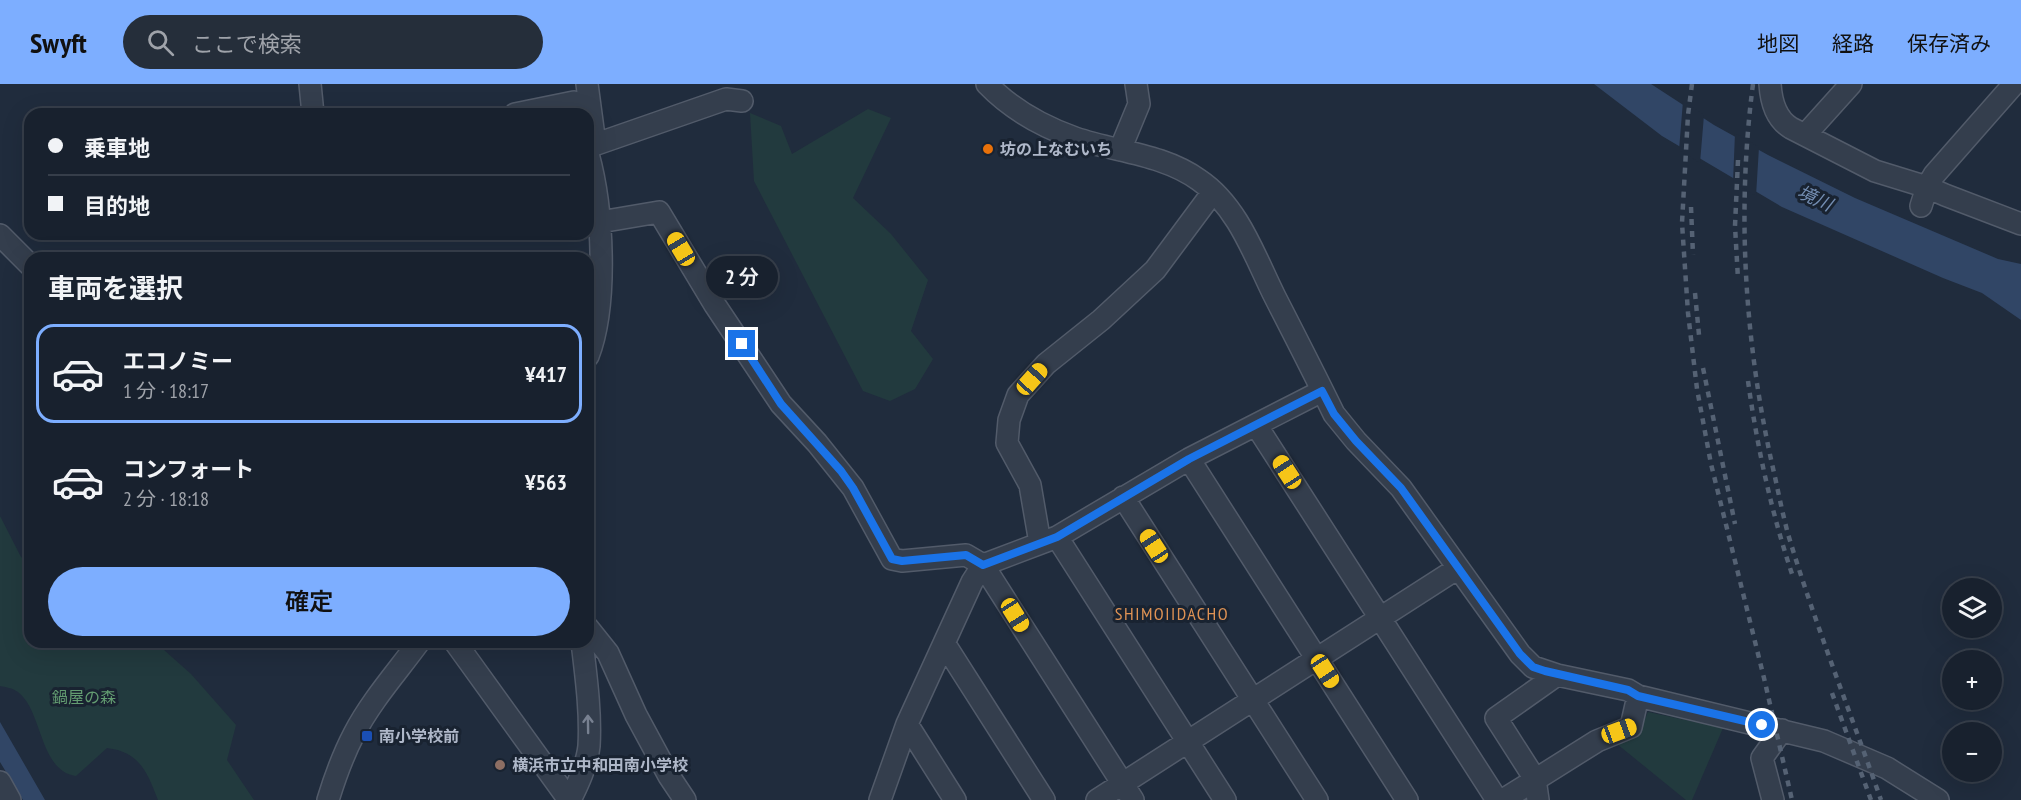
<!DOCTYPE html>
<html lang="ja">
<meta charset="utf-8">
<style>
body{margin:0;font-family:"PT Sans Narrow","Noto Sans JP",sans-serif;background:#252e3a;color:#f1f3f6;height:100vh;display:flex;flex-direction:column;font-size:22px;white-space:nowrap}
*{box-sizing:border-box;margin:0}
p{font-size:20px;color:#9fa3aa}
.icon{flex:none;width:33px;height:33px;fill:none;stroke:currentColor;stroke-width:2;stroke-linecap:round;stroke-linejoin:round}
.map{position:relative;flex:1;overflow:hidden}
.side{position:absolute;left:24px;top:168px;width:570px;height:396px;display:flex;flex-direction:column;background:#18212e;border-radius:18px;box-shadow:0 6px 24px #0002,0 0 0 2px #363e4a}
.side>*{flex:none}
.guide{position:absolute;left:24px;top:24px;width:570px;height:132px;border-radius:18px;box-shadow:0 6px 24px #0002,0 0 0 2px #363e4a;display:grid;align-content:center;height:132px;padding:0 24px;background:#18212e}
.controls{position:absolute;left:1942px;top:494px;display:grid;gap:12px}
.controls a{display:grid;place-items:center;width:60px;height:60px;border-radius:50%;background:#18212e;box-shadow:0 6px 24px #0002,0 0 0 2px #363e4a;font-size:30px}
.end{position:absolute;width:27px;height:27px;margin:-14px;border:8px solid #1a73e8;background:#fff;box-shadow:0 0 0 3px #fff}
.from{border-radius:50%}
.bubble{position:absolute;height:42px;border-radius:21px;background:#18212e;box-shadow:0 6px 24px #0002,0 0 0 2px #363e4a;font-size:20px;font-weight:600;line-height:42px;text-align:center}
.car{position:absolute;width:18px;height:36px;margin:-18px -9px;border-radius:8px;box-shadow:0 0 4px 2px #0007;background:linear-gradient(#f5c518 24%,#345 0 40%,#f5c518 0 76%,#345 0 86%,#f5c518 0)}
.guide b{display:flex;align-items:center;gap:21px;height:57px;font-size:22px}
.guide b+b{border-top:2px solid #363e4a}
.guide i{width:15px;height:15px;background:#f1f3f6}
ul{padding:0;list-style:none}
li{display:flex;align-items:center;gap:18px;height:99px;margin:0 12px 9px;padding:0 12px;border:3px solid transparent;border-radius:18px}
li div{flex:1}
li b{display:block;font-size:22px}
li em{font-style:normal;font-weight:600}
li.current{border-color:#7daeff}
li>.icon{width:54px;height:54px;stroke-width:1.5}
h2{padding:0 24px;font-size:27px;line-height:72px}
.cta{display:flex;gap:12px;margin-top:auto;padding:12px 24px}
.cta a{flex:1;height:69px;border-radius:36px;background:#7daeff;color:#111;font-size:24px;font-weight:600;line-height:69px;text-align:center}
header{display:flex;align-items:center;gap:36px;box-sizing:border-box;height:84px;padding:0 30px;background:#7daeff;color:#111}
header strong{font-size:28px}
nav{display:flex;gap:33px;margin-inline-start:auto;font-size:21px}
.search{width:420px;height:54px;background:#252e3a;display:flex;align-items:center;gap:15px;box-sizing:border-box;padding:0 21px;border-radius:33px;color:#9fa3aa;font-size:22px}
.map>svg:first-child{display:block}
</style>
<header>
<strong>Swyft</strong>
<div class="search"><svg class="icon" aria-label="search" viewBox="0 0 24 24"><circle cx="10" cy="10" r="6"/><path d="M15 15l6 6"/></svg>ここで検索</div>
<nav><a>地図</a><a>経路</a><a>保存済み</a></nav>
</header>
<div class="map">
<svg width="2021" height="716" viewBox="0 0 2021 716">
<rect width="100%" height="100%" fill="#202c3d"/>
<path fill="#223a3e" d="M868 25 891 34 853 114 891 150 928 196 911 247 933 275 915 305 890 317 863 307 754 97 750 29 781 42 792 70Z
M0 432 21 473 30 479V558H155L191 590 236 641 227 676 254 716H158C147 688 140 668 107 664L76 692C39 687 43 627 18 608 13 604 5 603 0 602Z
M1648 628 1723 644 1692 716H1686L1617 660 1638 651Z"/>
<path fill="#314666" d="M1594 0H1651L1714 41 1768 71 1855 114 1998 175 2021 180V236L1982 209 1943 194 1782 123 1662 52Z
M0 638 45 716H23L0 678Z"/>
<path fill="#202c3d" d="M1683 17 1704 31 1700 79 1679 66Z
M1735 49 1759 63 1756 112 1733 98Z"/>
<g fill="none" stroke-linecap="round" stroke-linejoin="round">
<g stroke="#525b6a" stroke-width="24">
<path id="minor" d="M310 0 313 30
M587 0 595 60
M987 0C1012 26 1041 42 1075 54 1116 68 1163 70 1199 96 1238 122 1255 173 1275 213 1295 252 1315 291 1334 330L1356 357 1401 404 1520 570 1533 583 1557 591 1628 606 1638 612 1824 657 1887 684 1938 716
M1770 0C1771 16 1776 35 1791 44L1875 87 1927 103 1945 111 2021 140
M515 30 574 18
M1806 50 1851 0
M588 63 726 15 742 17
M1120 66 1139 20 1136 0
M588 70C603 124 608 220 588 272
M1921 122 1927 103 1934 91 2014 0
M600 138 659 128 715 221 781 320 817 359 853 404 892 475 902 477 966 471 983 481 1133 716
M0 151 30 181
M1256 341 1497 716
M1189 375 1407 716
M1123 413 1317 716
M1057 453 1225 716
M1040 459 1030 401 1007 359 1009 336 1018 311 1046 280 1101 236 1155 186 1213 108
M588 544 608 569 636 631 669 692 685 716
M455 558 569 716
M944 559 1044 716
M907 640 955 716
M0 698 10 716
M328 716C335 693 343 671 354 650 371 617 397 588 419 558
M570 716C578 700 587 681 589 662 591 628 586 592 582 558
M880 716 907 640 972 498 983 481 1057 453 1189 375 1322 307
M1097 716 1458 484
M1503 716 1597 657 1631 643 1638 612
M1538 716 1535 695 1496 634 1557 591
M1773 716 1762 674 1782 646"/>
</g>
<use href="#minor" stroke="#343e4d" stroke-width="21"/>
<path stroke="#556274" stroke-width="4.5" stroke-dasharray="6 6" stroke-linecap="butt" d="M1692 0 1688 31 1682 139 1688 229 1697 305 1711 380 1764 594 1792 716
M1753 0C1736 130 1745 265 1775 393 1779 412 1783 431 1788 450 1815 540 1850 627 1881 716
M1738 76 1735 142 1738 195
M1691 123 1693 171
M1695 209 1699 251
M1703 284 1735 440
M1748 297C1757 362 1771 427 1792 490
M1832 609 1871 716"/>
</g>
<defs><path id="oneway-shaft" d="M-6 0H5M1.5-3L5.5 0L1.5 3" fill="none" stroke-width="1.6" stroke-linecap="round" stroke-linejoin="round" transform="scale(1.5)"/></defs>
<use stroke="#788191" href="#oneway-shaft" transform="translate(588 640) rotate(-91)"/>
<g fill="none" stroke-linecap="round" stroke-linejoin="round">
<path stroke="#1a73e8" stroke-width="8" d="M742 260 781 320 841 387 853 404 892 475 902 477 966 471 983 481 1057 453 1189 375 1322 307 1334 330 1356 357 1401 404 1520 570 1533 583 1545 587 1628 606 1638 612 1762 641"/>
</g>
<circle fill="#e8710a" stroke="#192331" stroke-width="2" cx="988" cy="65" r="6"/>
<rect fill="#1a4fb4" stroke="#192331" stroke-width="2" x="361" y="646" width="12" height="12" rx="3"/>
<circle fill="#8d6e63" stroke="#192331" stroke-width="2" cx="500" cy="681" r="6"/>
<g text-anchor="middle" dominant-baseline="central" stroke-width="6" stroke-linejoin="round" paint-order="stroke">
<g font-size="16" font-weight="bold" fill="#afb8c9" stroke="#192331" text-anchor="start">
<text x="1000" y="65">坊の上なむいち</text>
<text x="379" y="652">南小学校前</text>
<text x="512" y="681">横浜市立中和田南小学校</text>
</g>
<g font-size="16" fill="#639c71" stroke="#192331">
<text x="84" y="613">鍋屋の森</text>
</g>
<g font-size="18" font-style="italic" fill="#748eb3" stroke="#192331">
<text transform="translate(1815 114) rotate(24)">境川</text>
</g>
<g font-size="18" letter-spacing="1.5" fill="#de9254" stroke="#192331">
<text x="1172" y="529">SHIMOIIDACHO</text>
</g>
</g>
</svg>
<div class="controls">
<a><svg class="icon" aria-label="layers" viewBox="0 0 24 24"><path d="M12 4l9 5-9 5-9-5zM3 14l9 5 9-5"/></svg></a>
<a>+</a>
<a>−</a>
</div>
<i class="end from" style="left:1762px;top:641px"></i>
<i class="end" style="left:742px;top:260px"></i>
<div class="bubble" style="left:706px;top:172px;width:72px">2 分</div>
<i class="car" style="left:681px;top:165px;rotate:329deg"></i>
<i class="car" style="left:1032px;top:295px;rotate:42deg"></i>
<i class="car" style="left:1287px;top:388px;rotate:327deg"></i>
<i class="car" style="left:1154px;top:462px;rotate:327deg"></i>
<i class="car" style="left:1015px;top:531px;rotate:148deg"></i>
<i class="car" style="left:1325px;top:587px;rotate:147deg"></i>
<i class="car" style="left:1619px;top:647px;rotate:70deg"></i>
<div class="guide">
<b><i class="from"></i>乗車地</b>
<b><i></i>目的地</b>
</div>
<section class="side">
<h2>車両を選択</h2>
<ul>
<li class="current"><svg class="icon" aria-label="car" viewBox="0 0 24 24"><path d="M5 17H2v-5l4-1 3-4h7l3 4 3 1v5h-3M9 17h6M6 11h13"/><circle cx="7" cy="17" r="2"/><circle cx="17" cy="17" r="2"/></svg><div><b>エコノミー</b><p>1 分 · 18:17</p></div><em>¥417</em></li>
<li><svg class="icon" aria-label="car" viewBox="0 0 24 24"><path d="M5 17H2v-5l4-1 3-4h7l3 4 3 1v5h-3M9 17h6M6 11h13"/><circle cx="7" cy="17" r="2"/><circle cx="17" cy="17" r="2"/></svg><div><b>コンフォート</b><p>2 分 · 18:18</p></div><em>¥563</em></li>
</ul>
<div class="cta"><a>確定</a></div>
</section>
</div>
